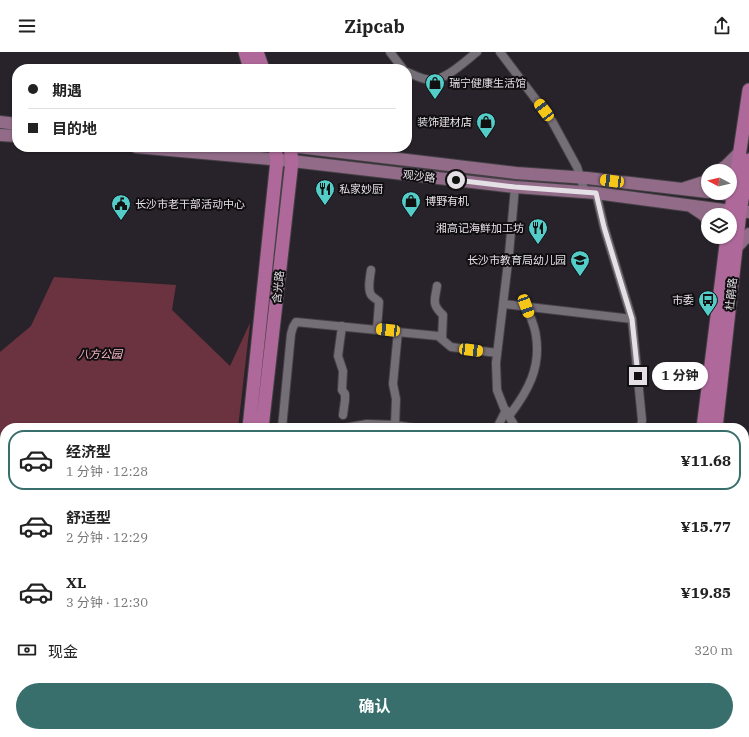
<!DOCTYPE html>
<html lang="zh">
<meta charset="utf-8">
<style>
body{margin:0;font-family:"IBM Plex Serif","Noto Sans SC",serif;background:#f2f2f2;color:#222;height:100vh;display:flex;flex-direction:column;font-size:15px;white-space:nowrap}
*{box-sizing:border-box;margin:0}
p{font-size:13px;color:#767676}
.icon{flex:none;width:22px;height:22px;fill:none;stroke:currentColor;stroke-width:2;stroke-linecap:round;stroke-linejoin:round}
.map{position:relative;flex:1;overflow:hidden}
.side{position:absolute;left:0px;top:371px;width:749px;height:314px;display:flex;flex-direction:column;background:#fff;border-radius:16px 16px 0 0;box-shadow:0 1px 3px #0004}
.side>*{flex:none}
.banner{position:absolute;left:12px;top:12px;width:400px;height:88px;border-radius:16px;box-shadow:0 1px 3px #0004;display:grid;align-content:center;height:88px;padding:0 16px;background:#fff}
.needle{width:26px;rotate:277deg}
.fabs{position:absolute;left:701px;top:112px;display:grid;gap:8px}
.fabs a{display:grid;place-items:center;width:36px;height:36px;border-radius:50%;background:#fff;box-shadow:0 1px 3px #0004;font-size:20px}
.end{position:absolute;width:18px;height:18px;margin:-9px;border:5px solid #e4e0e5;background:#111;box-shadow:0 0 0 2px #111}
.from{border-radius:50%}
.bubble{position:absolute;height:28px;border-radius:14px;background:#fff;box-shadow:0 1px 3px #0004;font-size:13px;font-weight:700;line-height:28px;text-align:center}
.car{position:absolute;width:12px;height:24px;margin:-12px -6px;border-radius:5px;box-shadow:0 0 3px 1px #0007;background:linear-gradient(#f5c518 24%,#345 0 40%,#f5c518 0 76%,#345 0 86%,#f5c518 0)}
.banner b{display:flex;align-items:center;gap:14px;height:38px;font-size:15px}
.banner b+b{border-top:1px solid #e0e0e0}
.banner i{width:10px;height:10px;background:#222}
ul{padding:7px 0 0;list-style:none}
li{display:flex;align-items:center;gap:12px;height:60px;margin:0 8px 6px;padding:0 8px;border:2px solid transparent;border-radius:16px}
li div{flex:1}
li b{display:block;font-size:15px}
li em{font-style:normal;font-weight:700}
li.active{border-color:#386f6d}
li>.icon{width:36px;height:36px;stroke-width:1.5}
.pay{display:flex;align-items:center;gap:10px;height:44px;padding:0 16px;font-size:15px}
.pay p{margin-inline-start:auto}
.cta{display:flex;gap:8px;margin-top:auto;padding:8px 16px}
.cta a{flex:1;height:46px;border-radius:24px;background:#386f6d;color:#fff;font-size:16px;font-weight:700;line-height:46px;text-align:center}
header{display:flex;justify-content:space-between;align-items:center;height:52px;padding:0 16px;background:#fff;font-size:18px;font-weight:700}
.map>svg:first-child{display:block}
</style>
<header><svg class="icon" aria-label="menu" viewBox="0 0 24 24"><path d="M4 6h16M4 12h16M4 18h16"/></svg>Zipcab<svg class="icon" aria-label="share" viewBox="0 0 24 24"><path d="M12 15V3M7 8l5-5 5 5M5 13v7h14v-7"/></svg></header>
<div class="map">
<svg width="749" height="685" viewBox="0 0 749 685">
<rect width="100%" height="100%" fill="#28232a"/>
<path fill="#6b333f" d="M54 225 176 233 172 258 230 314 250 271 238 376H5V680H204L203 685H0V300L31 274Z"/>
<g fill="none" stroke-linecap="round" stroke-linejoin="round">
<g stroke="#444045" stroke-width="10">
<path id="street" d="M390 0 403 17
M500 0 552 69 577 115 585 140
M407 20C414 23 423 28 431 28 446 28 465 9 477 0
M515 135 509 202 496 311 497 338 504 356 516 376
M596 141 604 175 632 267 642 368 641 376
M371 218C370 225 367 239 372 244 375 247 377 247 379 250L377 277
M437 234C435 248 431 252 443 263L442 287
M503 252 632 267
M342 274 338 304 343 319 342 338 345 342V348L343 363
M509 364C528 339 541 316 536 284 535 274 530 264 526 254
M395 373 396 347 393 332 398 279
M282 376 291 282 293 275 296 270 438 284 451 295 497 301
M344 376 367 372 395 373 414 376
M497 376 506 358
M744 446 749 444
M744 453 749 456
M744 492 749 489
M744 506 749 515
M749 582 745 619 749 620
M248 685V680
M283 685 284 680
M432 685 437 680
M565 685 568 680"/>
</g>
<g stroke="#444045" stroke-width="14">
<path id="secondary" d="M0 70 17 72
M0 83 17 84
M136 95 292 109 515 135 596 141 731 159 749 160
M298 95 516 121 587 126 708 140
M719 119 726 114 739 101
M685 136 704 130 708 127
M714 141 743 144
M692 155 704 163 708 168
M736 196 749 182"/>
</g>
<g stroke="#444045" stroke-width="15">
<path id="primary" d="M245 0 250 17
M257 0 263 17
M730 165 749 38
M249 376 277 108 275 95
M262 376 292 109 290 95
M703 376 727 185
M716 376 740 160 749 108
M216 685 217 680
M228 685V680
M669 685V680
M682 685V680"/>
</g>
<use href="#street" stroke="#746e77" stroke-width="8"/>
<use href="#secondary" stroke="#916b88" stroke-width="12"/>
<use href="#primary" stroke="#ae6899" stroke-width="13"/>
</g>
<g fill="none" stroke-linecap="round" stroke-linejoin="round">
<path stroke="#e4e0e5" stroke-width="5" d="M456 128 515 135 596 141 604 175 632 267 638 324"/>
</g>
<defs>
<g id="shop-pin" transform="scale(1)"><path d="M0 17L-7.5 6A9.5 9.5 0 1 1 7.5 6Z" fill="#54cdc8" stroke="#100e11"/><path d="M-5-2.5h2.3a2.7 3.5 0 0 1 5.4 0H5L5.5 6h-11ZM-1.5-2.5h3a1.5 2.3 0 0 0-3 0Z" fill="#111"/></g>
<g id="restaurant-pin" transform="scale(1)"><path d="M0 17L-7.5 6A9.5 9.5 0 1 1 7.5 6Z" fill="#54cdc8" stroke="#100e11"/><path d="M-5-6h1v4h1v-4h1v4h1v-4h1v5L-1.5 .5V6h-2V.5L-5-1ZM5-6V6H3V1.5H1.5Q1.5-4 5-6Z" fill="#111"/></g>
<g id="civic-pin" transform="scale(1)"><path d="M0 17L-7.5 6A9.5 9.5 0 1 1 7.5 6Z" fill="#54cdc8" stroke="#100e11"/><path d="M-.6-6.5H3V-4.5H.6V-3L4-1V1h2V6H-6V1h2V-1L-.6-3ZM-1.2 2.5V6h2.4V2.5Z" fill="#111"/></g>
<g id="school-pin" transform="scale(1)"><path d="M0 17L-7.5 6A9.5 9.5 0 1 1 7.5 6Z" fill="#54cdc8" stroke="#100e11"/><path d="M0-5L7-2L0 1L-7-2ZM-4 1L0 2.5L4 1V4Q0 6-4 4Z" fill="#111"/></g>
<g id="bus-pin" transform="scale(1)"><path d="M0 17L-7.5 6A9.5 9.5 0 1 1 7.5 6Z" fill="#54cdc8" stroke="#100e11"/><path d="M-5-6H5V4H4V6H2V4H-2V6H-4V4H-5ZM-3.5-4V0h7V-4ZM-3.5 1.2v1.5H-2V1.2ZM2 1.2v1.5H3.5V1.2Z" fill="#111"/></g>
</defs>
<g fill-rule="evenodd">
<use href="#shop-pin" x="435" y="31"/>
<use href="#shop-pin" x="486" y="70"/>
<use href="#restaurant-pin" x="325" y="137"/>
<use href="#shop-pin" x="411" y="149"/>
<use href="#civic-pin" x="121" y="152"/>
<use href="#restaurant-pin" x="538" y="176"/>
<use href="#school-pin" x="580" y="208"/>
<use href="#bus-pin" x="708" y="248"/>
</g>
<g text-anchor="middle" dominant-baseline="central" stroke-width="4" stroke-linejoin="round" paint-order="stroke">
<g font-size="11" fill="#e4e0e5" stroke="#100e11" text-anchor="start">
<text x="449" y="31">瑞宁健康生活馆</text>
<text x="472" y="70" text-anchor="end">装饰建材店</text>
<text x="339" y="137">私家妙厨</text>
<text x="425" y="149">博野有机</text>
<text x="135" y="152">长沙市老干部活动中心</text>
<text x="524" y="176" text-anchor="end">湘高记海鲜加工坊</text>
<text x="566" y="208" text-anchor="end">长沙市教育局幼儿园</text>
<text x="694" y="248" text-anchor="end">市委</text>
</g>
<g font-size="11" fill="#e4e0e5" stroke="#100e11">
<text transform="translate(419 124) rotate(7)">观沙路</text>
<text transform="translate(278 235) rotate(-84)">含光路</text>
<text transform="translate(731 242) rotate(-84)">杜鹃路</text>
</g>
<g font-size="11" font-style="italic" fill="#f9b9c4" stroke="#100e11">
<text x="100" y="302">八方公园</text>
</g>
</g>
</svg>
<div class="fabs">
<a><svg class="needle" viewBox="-14 -14 28 28"><path d="M0-13l5 13h-10z" fill="#e53935"/><path d="M0 13l5-13h-10z" fill="#767676"/></svg></a>
<a><svg class="icon" aria-label="layers" viewBox="0 0 24 24"><path d="M12 4l9 5-9 5-9-5zM3 14l9 5 9-5"/></svg></a>
</div>
<i class="end from" style="left:456px;top:128px"></i>
<i class="end" style="left:638px;top:324px"></i>
<div class="bubble" style="left:652px;top:310px;width:56px">1 分钟</div>
<i class="car" style="left:544px;top:58px;rotate:323deg"></i>
<i class="car" style="left:612px;top:129px;rotate:277deg"></i>
<i class="car" style="left:526px;top:254px;rotate:160deg"></i>
<i class="car" style="left:388px;top:278px;rotate:276deg"></i>
<i class="car" style="left:471px;top:298px;rotate:97deg"></i>
<div class="banner">
<b><i class="from"></i>期遇</b>
<b><i></i>目的地</b>
</div>
<section class="side">
<ul>
<li class="active"><svg class="icon" aria-label="car" viewBox="0 0 24 24"><path d="M5 17H2v-5l4-1 3-4h7l3 4 3 1v5h-3M9 17h6M6 11h13"/><circle cx="7" cy="17" r="2"/><circle cx="17" cy="17" r="2"/></svg><div><b>经济型</b><p>1 分钟 · 12:28</p></div><em>¥11.68</em></li>
<li><svg class="icon" aria-label="car" viewBox="0 0 24 24"><path d="M5 17H2v-5l4-1 3-4h7l3 4 3 1v5h-3M9 17h6M6 11h13"/><circle cx="7" cy="17" r="2"/><circle cx="17" cy="17" r="2"/></svg><div><b>舒适型</b><p>2 分钟 · 12:29</p></div><em>¥15.77</em></li>
<li><svg class="icon" aria-label="car" viewBox="0 0 24 24"><path d="M5 17H2v-5l4-1 3-4h7l3 4 3 1v5h-3M9 17h6M6 11h13"/><circle cx="7" cy="17" r="2"/><circle cx="17" cy="17" r="2"/></svg><div><b>XL</b><p>3 分钟 · 12:30</p></div><em>¥19.85</em></li>
</ul>
<div class="pay"><svg class="icon" aria-label="cash" viewBox="0 0 24 24"><path d="M3 7h18v10H3z"/><circle cx="12" cy="12" r="2"/></svg>现金<p>320 m</p></div>
<div class="cta"><a>确认</a></div>
</section>
</div>
